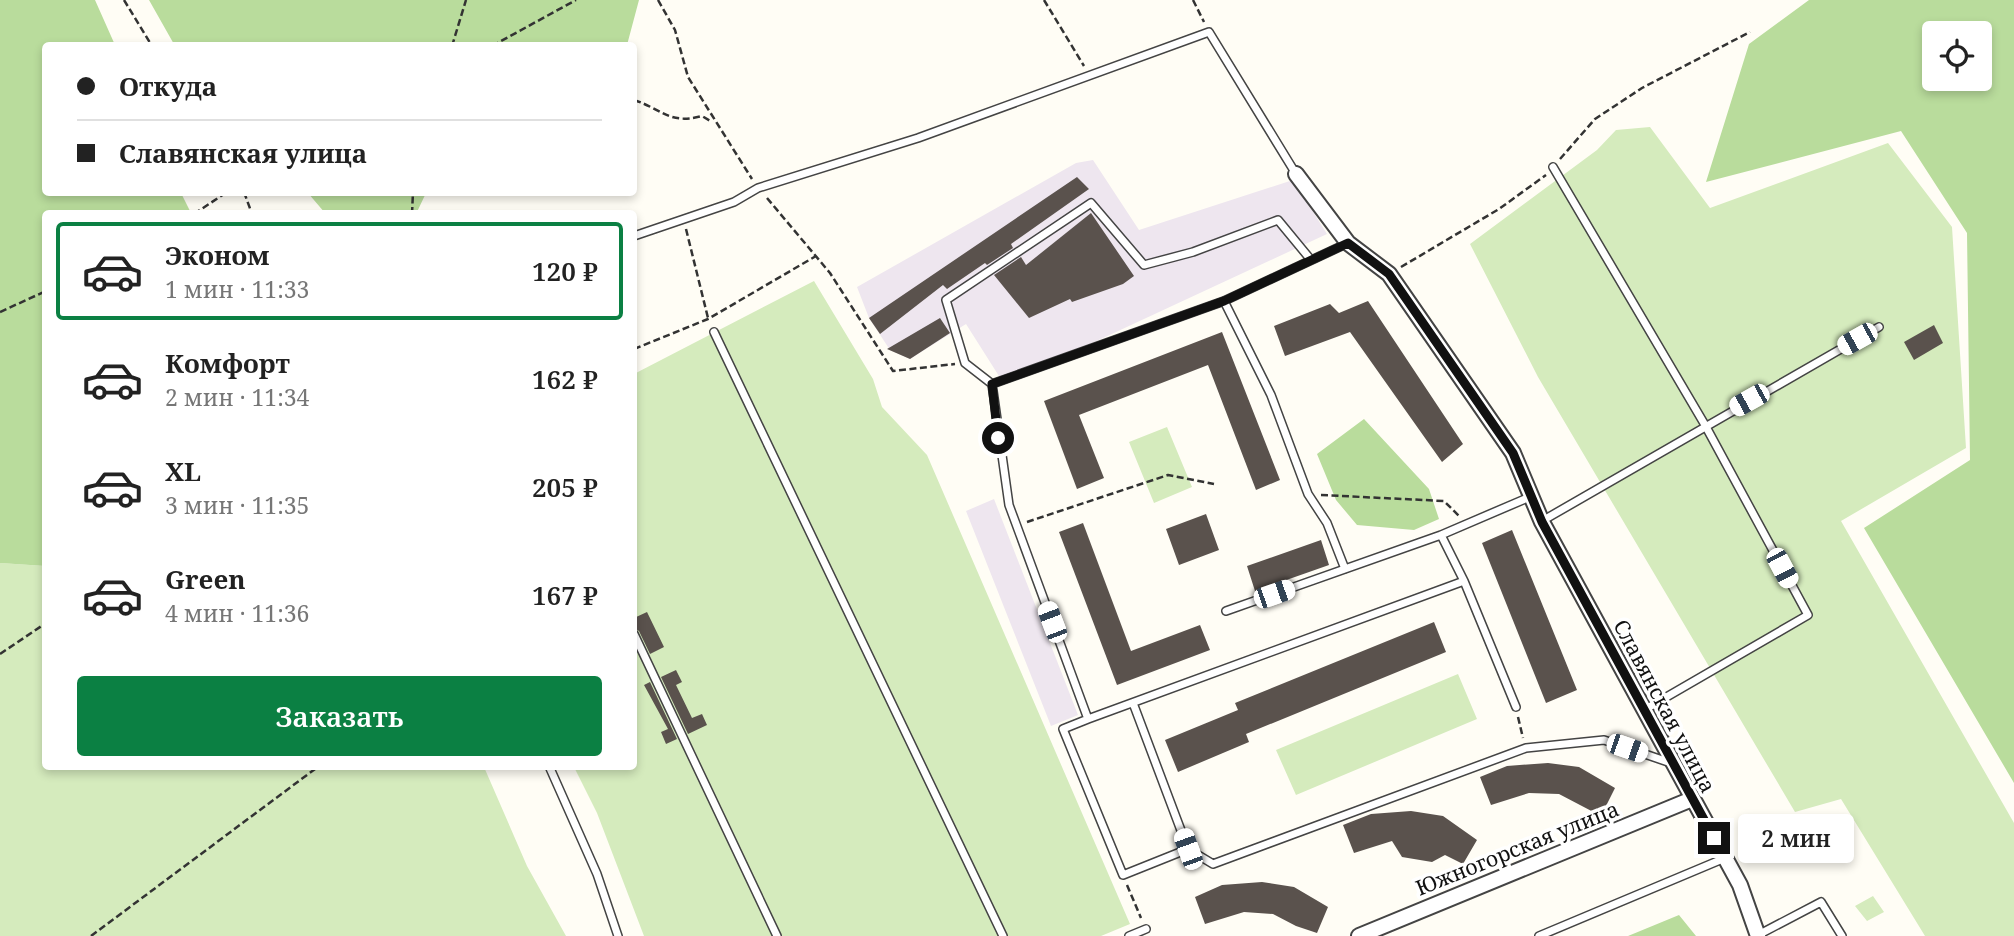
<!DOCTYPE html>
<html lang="ru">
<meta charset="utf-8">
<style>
body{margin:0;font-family:"Noto Serif",serif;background:#f6f6f6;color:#222;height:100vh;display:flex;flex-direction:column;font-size:26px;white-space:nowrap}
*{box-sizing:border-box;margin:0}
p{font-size:23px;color:#767676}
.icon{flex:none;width:38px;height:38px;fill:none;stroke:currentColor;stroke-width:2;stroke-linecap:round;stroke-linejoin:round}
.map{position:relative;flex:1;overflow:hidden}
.sheet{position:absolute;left:42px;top:210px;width:595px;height:560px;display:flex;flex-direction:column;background:#fff;border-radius:7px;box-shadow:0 4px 10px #0003}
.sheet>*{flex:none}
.guide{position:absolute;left:42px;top:42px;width:595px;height:154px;border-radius:7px;box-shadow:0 4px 10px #0003;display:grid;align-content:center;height:154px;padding:0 35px;background:#fff}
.buttons{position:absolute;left:1922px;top:21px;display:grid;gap:14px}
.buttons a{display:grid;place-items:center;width:70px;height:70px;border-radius:7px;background:#fff;box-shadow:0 4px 10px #0003;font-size:35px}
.end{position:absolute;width:32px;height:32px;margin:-16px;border:9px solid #111;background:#fff;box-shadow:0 0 0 4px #fff}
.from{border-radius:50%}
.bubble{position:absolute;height:49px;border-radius:7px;background:#fff;box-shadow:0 4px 10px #0003;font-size:23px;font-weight:600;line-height:49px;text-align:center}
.car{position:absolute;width:21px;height:42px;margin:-21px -10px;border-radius:9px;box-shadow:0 0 5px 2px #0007;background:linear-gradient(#fff 24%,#345 0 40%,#fff 0 76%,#345 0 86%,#fff 0)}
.guide b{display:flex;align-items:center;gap:24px;height:66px;font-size:26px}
.guide b+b{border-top:2px solid #e0e0e0}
.guide i{width:18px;height:18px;background:#222}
ul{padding:12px 0 0;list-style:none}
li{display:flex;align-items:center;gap:21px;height:98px;margin:0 14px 10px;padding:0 21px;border:4px solid transparent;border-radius:7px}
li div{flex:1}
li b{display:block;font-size:26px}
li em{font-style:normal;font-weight:600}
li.current{border-color:#0b8043}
li>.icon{width:63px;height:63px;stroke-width:1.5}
.button{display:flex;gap:14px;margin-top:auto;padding:14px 35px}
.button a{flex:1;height:80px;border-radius:7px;background:#0b8043;color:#fff;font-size:28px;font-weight:600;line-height:80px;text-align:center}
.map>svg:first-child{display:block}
</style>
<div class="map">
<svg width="2014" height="936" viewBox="0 0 2014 936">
<rect width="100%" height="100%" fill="#fffdf5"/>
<path fill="#eee6ef" d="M1093 160 1139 230 1293 180 1327 234 1004 384 966 324 910 359 890 350 869 318 857 287 1076 163Z
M994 499 1078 715 1051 726 966 511Z"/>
<path fill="#d5ebbd" d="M1650 127 1710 208 1888 143 1952 227 1966 448 1841 521 2014 823V936H1925L1841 799 1795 812 1538 377 1470 244 1597 150 1616 130Z
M814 281 873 379 882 407 927 455 1130 924 1101 936H644L597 813 574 767 634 766V374Z
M1167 427 1192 487 1154 503 1129 442Z
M0 563 45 566 46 766 484 767 527 866 566 936H0Z
M1458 674 1477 719 1296 795 1276 750Z
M1873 896 1884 912 1867 921 1855 906Z"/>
<path fill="#b9dc9c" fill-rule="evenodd" d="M0 0H95L115 45 46 46V192L181 193 191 213 46 214 45 566 0 563Z
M149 0H639L627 45 175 46Z
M1809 0H2014V783L1864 528 1970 460 1967 233 1901 131 1706 182 1749 44ZM1979 33V79H1934V33Z
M308 193H426L416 214 325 213Z
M1364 419 1429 489 1439 519 1414 530 1357 525 1336 500 1317 454Z
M1679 915 1696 936H1628Z"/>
<path fill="#5a524d" d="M1077 177 1089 189 1011 244 1013 248 987 265 985 263 947 289 943 285 880 334 869 318Z
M1091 213 1134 276 1123 284 1072 302 1070 299 1029 318 994 275 1021 257 1026 265Z
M1368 301 1463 444 1442 462 1350 332 1285 356 1274 326 1330 304 1339 313Z
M940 318 950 333 910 359 887 349Z
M1934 325 1943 343 1914 360 1904 342Z
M1222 332 1280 480 1256 490 1208 365 1079 415 1104 478 1077 489 1044 401Z
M1206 514 1219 550 1179 565 1166 529Z
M1083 523 1131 651 1200 625 1210 650 1117 685 1059 532Z
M1512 530 1577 690 1546 703 1482 543Z
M1321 540 1329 565 1255 591 1247 566Z
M647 612 664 647 650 654 639 631 634 628V618Z
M1434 622 1446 652 1246 734 1249 742 1178 772 1165 740 1238 710 1235 703Z
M676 670 682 682 676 685 692 718 702 714 707 725 688 734 661 677Z
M650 682 677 739 666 744 661 732 668 729 644 685Z
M1548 763 1579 767 1615 788 1601 816 1559 794 1529 793 1491 805 1480 777 1507 766Z
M1411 811 1443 816 1477 840 1463 864 1445 855 1432 862 1402 857 1392 841 1354 853 1343 825 1371 814Z
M1262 882 1294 887 1328 907 1317 933 1296 926 1273 914 1244 912 1205 924 1195 897 1222 885Z"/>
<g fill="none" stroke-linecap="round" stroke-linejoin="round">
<g stroke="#444" stroke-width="10">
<path id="service" d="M1553 167 1705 425 1808 615 1644 710
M634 236 734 202 758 188 918 138 1209 32 1296 174
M1348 243 1224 301 992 384 1009 505 1088 719 1464 581
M1224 301 1271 395 1308 494 1327 523 1345 569
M714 332 1003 936
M992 384 965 363 946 300 1091 203 1144 265 1193 252 1278 220 1311 260
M1542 521 1879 327
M1226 611 1441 535
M634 634 777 936
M1516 707 1464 581 1441 535 1532 496
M1088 719 1063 729 1123 875 1188 849 1133 703
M549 766 597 874 618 936
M1188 849 1213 864 1526 748 1604 740 1671 763
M1758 935 1821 902 1842 936
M1129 936 1146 929
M1539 936 1725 858"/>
</g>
<g stroke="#444" stroke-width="18">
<path id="minor" d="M1296 174 1348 243 1389 274 1513 453 1542 522 1740 885 1758 936
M1359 936 1692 799"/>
</g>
<path stroke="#333" stroke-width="2.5" stroke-dasharray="7 3.5" stroke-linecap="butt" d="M124 0 152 46
M658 0 675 30 688 77 752 179
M1044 0 1084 66
M1193 0 1204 22
M452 46 466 0
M492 46 576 0
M634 100C662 109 669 125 702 116L712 122
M1560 159 1595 119 1642 88 1750 32
M244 192 252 214
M767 198 830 273 893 371 955 364
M194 214 227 192
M412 214 413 192
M686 229 708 318
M1401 267 1499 209 1546 175
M0 312 46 291
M634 349 708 319 816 256
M1321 495 1444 501 1459 516
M1027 522 1168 475 1214 484
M0 654 46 623
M1518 717 1523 738
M1127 885 1141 918
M91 936 319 766"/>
<use href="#service" stroke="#fff" stroke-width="7"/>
<use href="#minor" stroke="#fff" stroke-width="14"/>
</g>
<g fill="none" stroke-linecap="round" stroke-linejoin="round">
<path stroke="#111" stroke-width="9" d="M998 438 992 384 1224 301 1348 243 1389 274 1513 453 1542 522 1714 838"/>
</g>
<g text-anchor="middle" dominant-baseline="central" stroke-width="7" stroke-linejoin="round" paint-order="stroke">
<g font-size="21" fill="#111" stroke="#fff">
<text transform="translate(1665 706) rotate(62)">Славянская улица</text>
<text transform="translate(1517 848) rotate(-22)">Южногорская улица</text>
</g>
</g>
</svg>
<div class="buttons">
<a><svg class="icon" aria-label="locate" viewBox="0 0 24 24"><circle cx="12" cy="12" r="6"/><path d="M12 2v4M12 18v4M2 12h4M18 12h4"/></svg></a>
</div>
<i class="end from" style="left:998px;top:438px"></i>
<i class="end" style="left:1714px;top:838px"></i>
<div class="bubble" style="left:1738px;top:814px;width:116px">2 мин</div>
<i class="car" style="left:1857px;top:339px;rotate:241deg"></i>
<i class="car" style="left:1749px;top:400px;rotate:241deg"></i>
<i class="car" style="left:1782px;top:568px;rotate:152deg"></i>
<i class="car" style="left:1274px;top:594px;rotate:71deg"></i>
<i class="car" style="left:1052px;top:622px;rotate:339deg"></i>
<i class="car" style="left:1627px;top:748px;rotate:109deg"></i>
<i class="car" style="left:1188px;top:849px;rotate:340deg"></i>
<div class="guide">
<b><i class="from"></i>Откуда</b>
<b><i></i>Славянская улица</b>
</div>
<section class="sheet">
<ul>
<li class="current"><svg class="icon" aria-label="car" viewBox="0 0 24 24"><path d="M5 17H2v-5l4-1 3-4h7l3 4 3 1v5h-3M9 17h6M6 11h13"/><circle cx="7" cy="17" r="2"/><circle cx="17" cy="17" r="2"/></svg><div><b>Эконом</b><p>1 мин · 11:33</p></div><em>120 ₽</em></li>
<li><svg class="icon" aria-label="car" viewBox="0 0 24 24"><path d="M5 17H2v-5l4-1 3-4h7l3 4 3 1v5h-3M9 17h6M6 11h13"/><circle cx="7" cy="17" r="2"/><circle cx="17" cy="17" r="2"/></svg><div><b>Комфорт</b><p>2 мин · 11:34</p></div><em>162 ₽</em></li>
<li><svg class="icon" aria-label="car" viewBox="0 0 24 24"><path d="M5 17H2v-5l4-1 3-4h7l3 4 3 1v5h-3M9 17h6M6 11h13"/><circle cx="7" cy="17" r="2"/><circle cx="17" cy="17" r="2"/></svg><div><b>XL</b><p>3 мин · 11:35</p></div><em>205 ₽</em></li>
<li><svg class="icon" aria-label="car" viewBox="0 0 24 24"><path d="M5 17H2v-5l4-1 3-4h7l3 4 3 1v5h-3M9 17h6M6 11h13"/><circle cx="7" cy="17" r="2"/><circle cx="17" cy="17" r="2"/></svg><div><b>Green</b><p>4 мин · 11:36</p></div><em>167 ₽</em></li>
</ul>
<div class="button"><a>Заказать</a></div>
</section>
</div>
